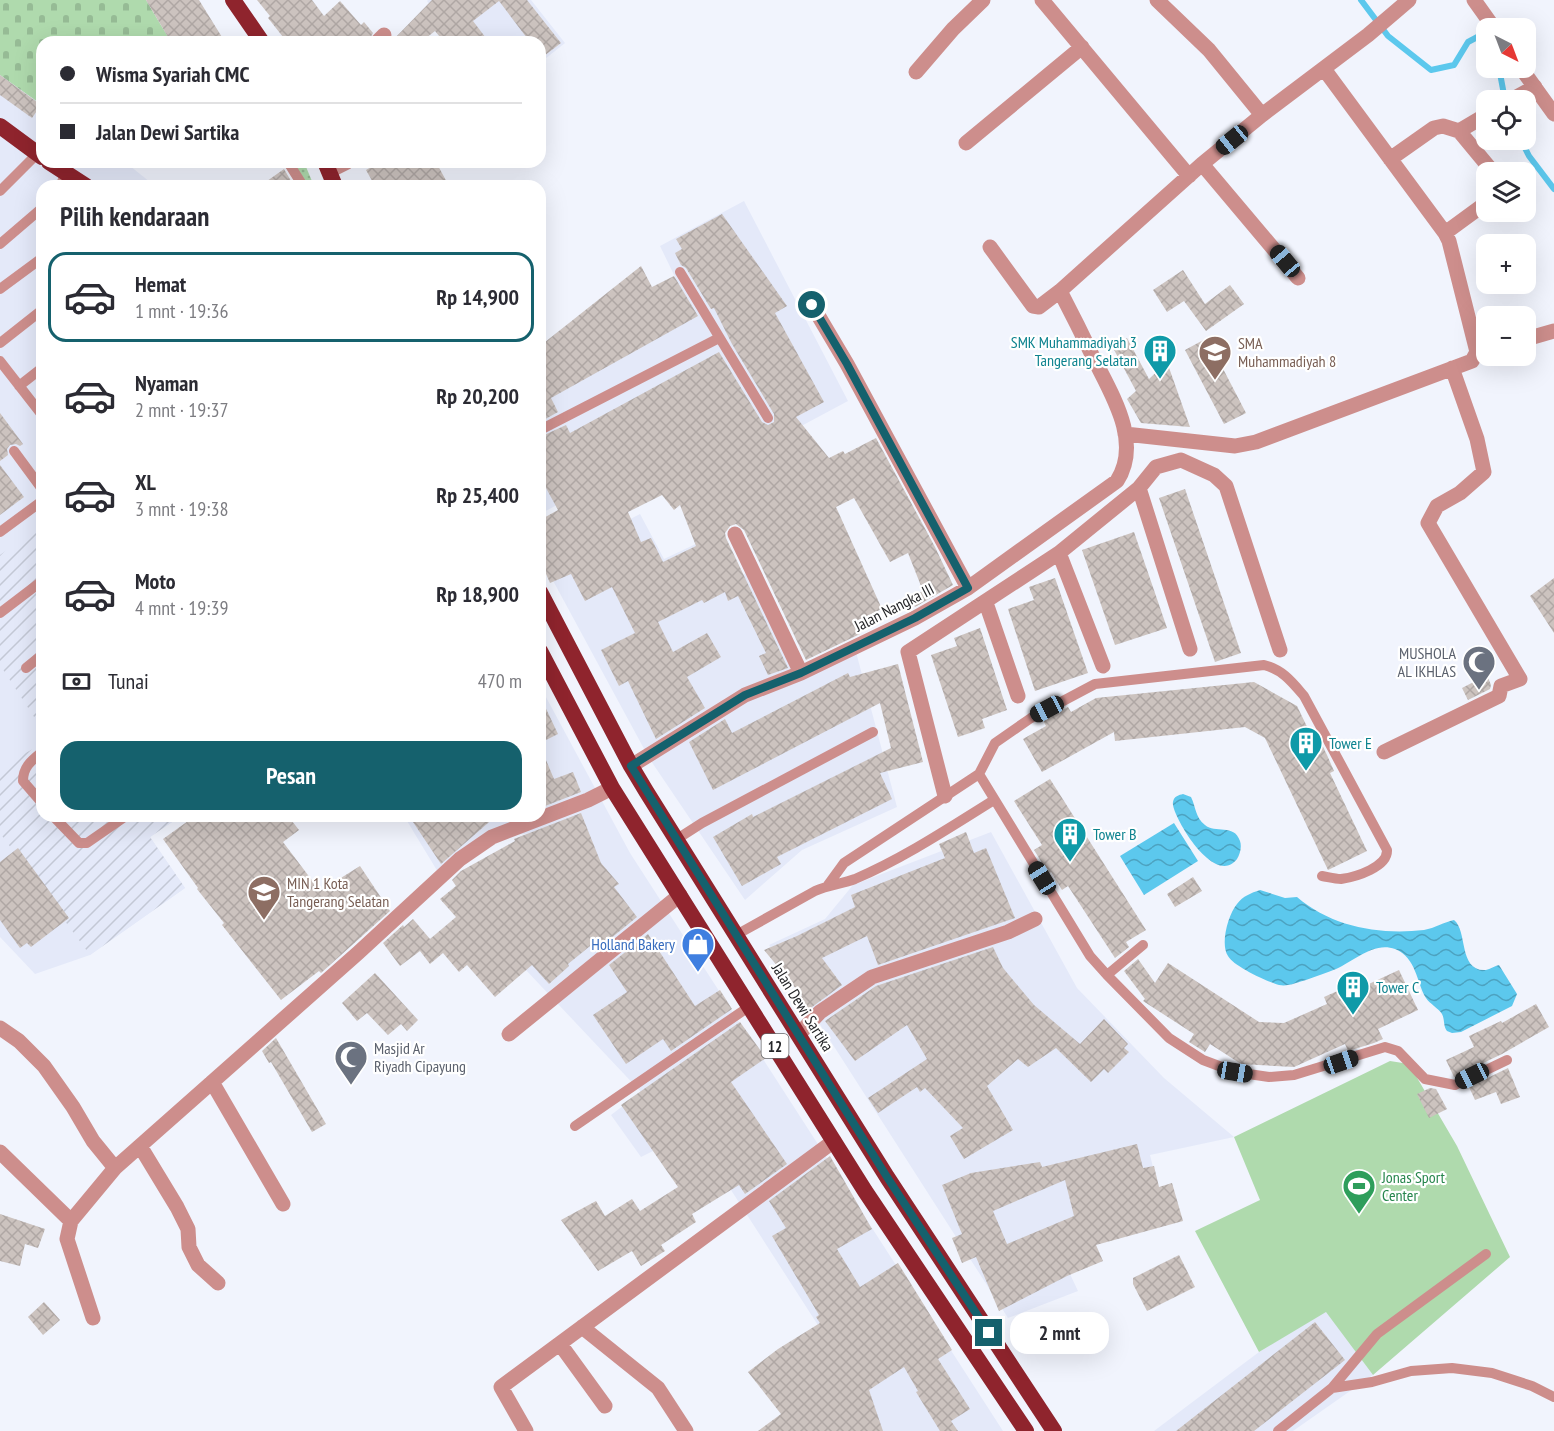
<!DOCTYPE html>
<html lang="id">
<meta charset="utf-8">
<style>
body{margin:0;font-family:"PT Sans Narrow",sans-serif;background:#f2f2f3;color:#2b2b33;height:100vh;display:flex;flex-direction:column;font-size:22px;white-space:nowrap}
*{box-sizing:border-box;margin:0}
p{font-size:20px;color:#7c7c81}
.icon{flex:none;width:33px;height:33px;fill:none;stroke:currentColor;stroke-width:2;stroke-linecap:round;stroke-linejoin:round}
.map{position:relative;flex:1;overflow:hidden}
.details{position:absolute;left:36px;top:180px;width:510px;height:642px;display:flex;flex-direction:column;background:#fff;border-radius:18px;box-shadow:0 6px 24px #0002}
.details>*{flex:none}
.guide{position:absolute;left:36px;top:36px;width:510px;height:132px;border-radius:18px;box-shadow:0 6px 24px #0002;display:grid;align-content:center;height:132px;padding:0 24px;background:#fff}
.needle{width:39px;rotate:138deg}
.fabs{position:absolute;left:1476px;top:18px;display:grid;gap:12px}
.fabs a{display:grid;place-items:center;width:60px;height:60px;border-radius:12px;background:#fff;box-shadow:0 6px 24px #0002;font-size:30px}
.end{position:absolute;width:27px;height:27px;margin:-14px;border:8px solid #15616d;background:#fff;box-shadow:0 0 0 3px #fff}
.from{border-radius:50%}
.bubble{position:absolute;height:42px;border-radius:18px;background:#fff;box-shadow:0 6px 24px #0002;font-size:20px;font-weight:700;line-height:42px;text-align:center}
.car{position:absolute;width:18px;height:36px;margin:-18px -9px;border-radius:8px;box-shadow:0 0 4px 2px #0007;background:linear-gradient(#222 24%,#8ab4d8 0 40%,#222 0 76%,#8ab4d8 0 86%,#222 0)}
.guide b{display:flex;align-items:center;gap:21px;height:57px;font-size:22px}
.guide b+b{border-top:2px solid #e1e1e2}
.guide i{width:15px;height:15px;background:#2b2b33}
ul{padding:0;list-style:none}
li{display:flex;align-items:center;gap:18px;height:90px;margin:0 12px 9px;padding:0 12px;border:3px solid transparent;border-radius:18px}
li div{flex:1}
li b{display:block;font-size:22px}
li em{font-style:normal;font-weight:700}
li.selected{border-color:#15616d}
li>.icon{width:54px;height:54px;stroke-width:1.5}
h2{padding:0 24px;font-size:27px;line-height:72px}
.pay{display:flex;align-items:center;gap:15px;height:66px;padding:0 24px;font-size:22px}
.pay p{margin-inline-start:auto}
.cta{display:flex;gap:12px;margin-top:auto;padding:12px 24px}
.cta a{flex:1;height:69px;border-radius:18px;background:#15616d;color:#fff;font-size:24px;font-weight:700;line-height:69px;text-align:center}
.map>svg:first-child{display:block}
</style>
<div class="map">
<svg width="1554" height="1431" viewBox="0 0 1554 1431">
<defs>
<pattern id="industrial-furrows" width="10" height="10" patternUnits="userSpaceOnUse" patternTransform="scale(1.5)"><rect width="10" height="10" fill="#e4e9f9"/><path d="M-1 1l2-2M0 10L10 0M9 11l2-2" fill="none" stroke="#c3c8d5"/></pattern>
<pattern id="cemetery-stones" width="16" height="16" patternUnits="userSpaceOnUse" patternTransform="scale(1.5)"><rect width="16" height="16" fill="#afdaad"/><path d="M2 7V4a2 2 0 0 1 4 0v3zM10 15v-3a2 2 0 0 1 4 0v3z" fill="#96bb95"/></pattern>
<pattern id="garden-dots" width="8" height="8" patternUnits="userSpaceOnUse" patternTransform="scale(1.5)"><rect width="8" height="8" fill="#afdaad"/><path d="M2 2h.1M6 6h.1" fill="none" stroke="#96bb95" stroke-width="1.8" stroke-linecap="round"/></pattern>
<pattern id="water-waves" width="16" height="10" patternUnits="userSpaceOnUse" patternTransform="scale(1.5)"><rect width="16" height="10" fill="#5cc8ed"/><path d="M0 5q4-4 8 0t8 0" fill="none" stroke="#4ca2c0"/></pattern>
<pattern id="building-cross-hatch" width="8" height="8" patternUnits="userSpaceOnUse" patternTransform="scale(1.5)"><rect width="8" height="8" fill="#ccc3bf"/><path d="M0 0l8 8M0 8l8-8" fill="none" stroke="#afa7a4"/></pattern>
</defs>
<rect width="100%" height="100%" fill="#f1f4fd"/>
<path fill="#e4e9f9" d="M428 0H531L565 43 540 63V42H444L449 31 427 1Z
M0 75 42 105V162H125L155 186H42V816H181L150 837 185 888 90 955 35 974 0 937Z
M744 201 848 401 717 471 695 431 540 514V353L677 281 660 246Z
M640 514 664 559 702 541 729 583 751 570 799 677 856 652 897 807 802 850 745 900 649 758 544 564Z
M540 686 630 853 1003 1431H870L879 1420 693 1131 641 1157 611 1115 641 1092 524 968 533 833 499 836 444 882 404 816H540Z
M991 832 1077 988 1164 1078 1234 1137 1150 1155 1161 1199 1052 1236 1078 1291 1008 1318 769 945 825 919 853 885Z
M1326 1311 1373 1375 1293 1431H1154L1259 1352Z"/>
<path fill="url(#industrial-furrows)" d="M42 525V729L0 665V555Z
M42 744V816H181L150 837 185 888 90 955 0 833V767Z"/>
<path fill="#afdaad" d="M1390 1061 1409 1064 1457 1146 1510 1257 1373 1375 1326 1312 1259 1352 1195 1231 1260 1200 1234 1137Z"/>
<path fill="url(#cemetery-stones)" d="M0 0H146L171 42H42V105L0 75Z"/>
<path fill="url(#garden-dots)" d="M294 162H304L314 186H307Z"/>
<path fill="url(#water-waves)" d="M1183 794 1191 797C1196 807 1195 817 1205 825 1215 834 1234 823 1240 841 1242 847 1240 854 1237 859 1214 889 1170 812 1173 802 1174 796 1179 795 1183 794Z
M1174 823 1198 861 1144 895 1120 856Z
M1260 890 1285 898 1297 897C1332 927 1379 935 1424 930 1435 928 1444 922 1454 920 1468 931 1458 972 1486 970 1490 969 1495 966 1499 965L1517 994 1512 1006 1461 1032 1452 1033 1447 1031C1443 1026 1445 1020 1442 1014 1438 1008 1430 1004 1426 998 1416 982 1417 958 1395 949 1374 941 1354 961 1336 969 1327 973 1316 976 1306 980 1298 982 1288 987 1279 985 1268 982 1233 966 1228 956 1220 944 1228 915 1237 904 1243 896 1251 893 1260 890Z"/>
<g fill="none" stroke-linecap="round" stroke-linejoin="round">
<path stroke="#5cc8ed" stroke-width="6" d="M1361 0 1388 36 1431 70 1454 65 1468 42 1483 34 1486 37
M1499 68 1505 100
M1521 140 1529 156 1554 189"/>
</g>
<path fill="url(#building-cross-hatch)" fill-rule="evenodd" d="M146 0H199L225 42H171Z
M257 0H312L324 16 340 1 361 25 364 22 373 33 368 42H287L268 18 270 16Z
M432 0H527L561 43 540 59V42H530L499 1 473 21 489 42H444L435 31 421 42H391Z
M0 75 41 105 32 118 0 95Z
M380 162H436L449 186H375L366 170Z
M284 169 294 186H260Z
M722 214 787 306 775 313 824 402 796 417 829 458 843 451 845 454 876 438 935 547 953 585 915 607 909 597 923 591 908 553 890 562 854 498 836 507 882 609 856 621 860 634 806 660 744 530 736 524 730 526 725 533 726 538 788 668 768 675 759 656 766 653 738 596 728 601 725 592 704 603 702 600 658 622 673 652 707 633 721 657 687 677 705 708 656 739 628 681 619 686 601 650 635 633 612 587 585 601 571 574 550 583 540 560V520L558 510 540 477V437L566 425 570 433 719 352 762 422 768 425 774 422V414L732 344 714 308 711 309 686 268 681 265 675 253 682 249 676 239ZM662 495 674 510 680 505 696 546 663 562 651 538 641 542 628 512Z
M641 266 652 287 674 276 698 316 551 398 558 412 540 422V346Z
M1183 270 1205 304 1230 285 1244 304 1206 331 1184 301 1167 312 1153 290Z
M1127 338 1149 379 1167 362 1190 427 1141 423 1127 399 1136 391 1112 346Z
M1207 338 1246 413 1224 424 1185 350Z
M0 413 23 444 20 446 16 444 10 445 7 449 8 455 0 461Z
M0 465 24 497 0 515Z
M1185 489 1241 653 1215 662 1159 498Z
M1134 532 1167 628 1115 645 1082 550Z
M1055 578 1088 673 1035 691 1008 609 1034 600 1029 587Z
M1554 578V633L1530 596Z
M980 628 1007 710 982 719 985 728 958 737 931 655 957 646 954 638Z
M898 664 923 762 880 773 892 799 777 857 781 864 742 886 713 837 752 814 753 817 891 748 880 703 713 790 689 742 725 719 732 733 848 673 850 677Z
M1487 675 1491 685 1490 689 1468 700 1462 688Z
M1254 682 1297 706 1313 739 1318 737 1327 755 1334 771 1330 773 1367 851 1328 870 1265 738 1245 727 1115 741 1114 732 1042 772 1023 739 1046 726 1043 720 1068 707 1071 712 1096 698Z
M540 696 558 734 540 743Z
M540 746 554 779 573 772 581 792 540 808Z
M1050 779 1146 930 1126 942 1129 947 1115 958 1068 886 1062 890 1051 872 1049 874 1034 850 1042 845 1014 801Z
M581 813 601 863 619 884 614 887 637 917 599 948 595 942 568 964 569 966 549 984 532 965 495 997 467 965 459 972 443 953 430 964 420 951 400 966 383 943 403 925 404 927 413 919 430 939 456 917 440 899 456 886 452 880 461 871 515 841 514 839Z
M195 816H288L299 830 283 842 320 891 360 866 390 911 321 973 319 971 281 1000 222 925 224 923 197 889 198 888 163 839Z
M409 816H496L441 864Z
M966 832 974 853 986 848 1015 918 878 965 867 936 822 958 842 985 808 1010 799 998 802 996 764 950 797 936 855 907 851 895 945 858 939 844Z
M18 848 69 918 31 947 27 943 20 948 0 920V862Z
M1193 877 1202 891 1175 907 1167 894Z
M648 934 695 1006 720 990 732 1009 671 1051 663 1039 626 1064 593 1015 627 992 609 965Z
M993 947 1003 968 1034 1005 1080 1044 1104 1019 1128 1044 1124 1048 1129 1052 1108 1073 1104 1069 1091 1082 1056 1048 1028 1067 1018 1059 987 1086 1013 1130 964 1159 950 1136 963 1128 925 1088 920 1092 917 1087 878 1113 868 1098 927 1059 907 1025 855 1061 825 1021 876 986Z
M1138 959 1155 983 1168 963 1259 1022 1284 1023 1327 1004 1324 997 1342 989 1345 995 1399 970 1418 1010 1378 1029 1383 1039 1374 1043 1348 1051 1345 1044 1294 1067 1241 1064 1210 1044 1205 1052 1189 1042 1194 1034 1143 1001 1145 999 1124 971Z
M375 973 418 1020 407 1031 401 1024 388 1035 367 1013 357 1021 342 1003Z
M1536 1004 1549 1027 1502 1054 1454 1077 1446 1060 1474 1047 1469 1036 1501 1021 1502 1023Z
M740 1022 766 1058 731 1082 787 1164 745 1194 739 1185 692 1214 696 1222 661 1245 665 1251 641 1266 632 1251 598 1271 561 1220 596 1201 605 1216 632 1199 640 1211 678 1187 621 1105Z
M276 1038 326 1124 312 1132 271 1062 269 1063 262 1051Z
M1508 1068 1520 1097 1501 1104 1496 1092 1475 1100 1469 1087Z
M1430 1088 1436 1089 1447 1109 1429 1118 1417 1094Z
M1137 1144 1143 1168 1154 1166 1159 1187 1172 1183 1183 1221 1096 1245 1103 1261 1067 1276 999 1311 976 1257 962 1263 952 1238 962 1234 942 1185 971 1173 1040 1162 1042 1167ZM1065 1180 1074 1216 1007 1244 993 1211Z
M830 1156 872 1229 837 1249 860 1287 898 1263 952 1350 938 1359 970 1409 951 1421 958 1431H940L916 1392 918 1391 904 1367 869 1390 883 1431H758L781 1414 748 1372 778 1349 820 1323 816 1317 819 1315 772 1236 786 1228 769 1201Z
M0 1214 45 1229 38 1248 25 1244 20 1266 0 1261Z
M1179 1255 1195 1287 1147 1311 1133 1284V1278Z
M44 1302 60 1320 43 1335 28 1317Z
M1315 1322 1345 1360 1254 1431H1176Z"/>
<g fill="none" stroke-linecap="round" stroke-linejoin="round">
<path stroke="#cd8e8c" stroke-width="10" d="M288 162 303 186
M60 186 66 173
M0 191 37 154
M0 244 42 208
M680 272 768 418
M0 289 42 258
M0 343 42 310
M0 361 42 415
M19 386 42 368
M540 430 719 338
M14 451 42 489
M0 532 42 501
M0 613 42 581
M26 668 42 655
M42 752C31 761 23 767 23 781L42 803
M979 774 1090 956 1107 975 1169 1038 1203 1060 1235 1072 1269 1077 1294 1075 1385 1047 1398 1051 1425 1079 1455 1085 1507 1060
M53 816 79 843H87L126 816
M677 839 702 823 873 732
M828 885 844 863 979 774 995 743 1031 718 1095 684 1264 665C1283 670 1292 682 1304 696L1387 850C1388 867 1356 877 1341 879 1335 879 1328 877 1322 876
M736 935 815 891C828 885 842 884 855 879 904 858 949 828 994 800
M1107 975 1143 945
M575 1126 750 1006
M1332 1388 1377 1334 1486 1254
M1278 1431 1332 1388 1372 1382 1411 1371 1452 1368 1492 1373 1532 1386 1554 1397"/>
<path stroke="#cd8e8c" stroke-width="15" d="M1042 0 1189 176
M1157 0 1209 50 1262 115
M1474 0 1494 28
M377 42 384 35
M1521 68 1554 114
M916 72 953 29 983 0
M1511 100 1535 87
M1459 131 1493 172
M966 143 1082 47
M1390 159 1434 128 1443 126 1459 131 1486 115
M1202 164 1298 278
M329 171 347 162
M1445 233 1486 203
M990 247 1033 306 1039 307 1060 291 1202 164 1262 115 1368 35 1409 0
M812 305 847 364 968 588
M1526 339 1554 331
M1125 434 1235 446 1256 442 1472 361 1477 352 1449 241 1445 233 1324 69
M1139 488 1190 649
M735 534 801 673
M1059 553 1103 666
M986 603 1018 696
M1384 752 1499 696 1501 686 1520 679 1428 523 1437 506 1460 493 1484 472 1477 439 1452 368
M631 766 745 695 801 673 915 618 968 588 1117 481C1142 442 1112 395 1094 359 1083 336 1072 314 1060 291
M945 796 908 652 1059 553 1139 488 1156 467 1181 460 1214 475 1226 486 1280 650
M0 1028 19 1041 44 1066 73 1107 93 1141 115 1168
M509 1034 680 895
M799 1034 820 1012 872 977 1008 932 1035 919
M212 1082 283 1204
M140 1146 177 1207 188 1229 189 1247 198 1265 218 1283
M0 1152 71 1221
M93 1318 67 1239 71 1221 115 1168 358 953 460 859 492 837 588 800 612 788
M582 1327 658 1388 686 1431
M560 1344 605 1406
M526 1431 501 1387 834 1141"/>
<path stroke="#8f242d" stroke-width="16" d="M233 0 262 42
M0 126 42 157
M49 162 86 186
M325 162 335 186
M540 592 631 766 646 791 887 1177 1054 1431
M540 651 612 788 865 1191 1026 1431"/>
</g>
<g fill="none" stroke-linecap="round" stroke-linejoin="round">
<path stroke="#15616d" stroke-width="8" d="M812 305 847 364 968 588 915 618 801 673 745 695 631 766 887 1177 989 1333"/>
</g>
<defs>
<g id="building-pin" transform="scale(1.725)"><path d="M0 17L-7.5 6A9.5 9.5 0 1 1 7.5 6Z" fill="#0f9aa8" stroke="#fff"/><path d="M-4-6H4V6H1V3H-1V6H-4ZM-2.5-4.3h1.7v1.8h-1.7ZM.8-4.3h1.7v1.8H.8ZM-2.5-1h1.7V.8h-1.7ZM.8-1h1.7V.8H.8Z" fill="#fff"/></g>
<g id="school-pin" transform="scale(1.725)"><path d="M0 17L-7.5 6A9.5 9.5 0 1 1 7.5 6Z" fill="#8d6e63" stroke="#fff"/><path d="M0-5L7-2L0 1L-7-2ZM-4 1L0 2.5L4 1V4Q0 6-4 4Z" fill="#fff"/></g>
<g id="mosque-pin" transform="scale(1.725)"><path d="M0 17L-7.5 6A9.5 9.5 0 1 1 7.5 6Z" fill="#6b7280" stroke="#fff"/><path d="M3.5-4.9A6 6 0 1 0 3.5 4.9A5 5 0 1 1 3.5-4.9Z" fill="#fff"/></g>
<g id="shop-pin" transform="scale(1.725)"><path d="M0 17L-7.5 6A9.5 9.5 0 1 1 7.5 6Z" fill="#3f7fe0" stroke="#fff"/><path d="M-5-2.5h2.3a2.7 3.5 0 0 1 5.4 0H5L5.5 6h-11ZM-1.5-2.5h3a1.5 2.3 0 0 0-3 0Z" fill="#fff"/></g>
<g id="stadium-pin" transform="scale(1.725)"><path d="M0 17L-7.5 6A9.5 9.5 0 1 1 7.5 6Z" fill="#2e9e5b" stroke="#fff"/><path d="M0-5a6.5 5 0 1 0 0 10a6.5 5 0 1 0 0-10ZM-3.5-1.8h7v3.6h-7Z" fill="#fff"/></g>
</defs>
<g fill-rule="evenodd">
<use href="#building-pin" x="1160" y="351"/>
<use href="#school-pin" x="1215" y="352"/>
<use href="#mosque-pin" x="1479" y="662"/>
<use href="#building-pin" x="1306" y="743"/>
<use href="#building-pin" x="1070" y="834"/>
<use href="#school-pin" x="264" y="892"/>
<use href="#shop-pin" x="698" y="944"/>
<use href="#building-pin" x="1353" y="987"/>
<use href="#mosque-pin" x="351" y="1057"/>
<use href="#stadium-pin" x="1359" y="1186"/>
</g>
<g text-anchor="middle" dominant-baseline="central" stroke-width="4.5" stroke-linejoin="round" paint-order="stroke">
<rect fill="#fff" stroke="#666668" stroke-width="1.5" x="761.5" y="1034" width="27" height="24" rx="4.5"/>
<g font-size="15" font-weight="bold" fill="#242528">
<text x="775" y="1046">12</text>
</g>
<g font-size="16" fill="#0d838f" stroke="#fff" text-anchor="start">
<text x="1137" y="342" text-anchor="end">SMK Muhammadiyah 3<tspan x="1137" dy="18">Tangerang Selatan</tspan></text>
<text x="1329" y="743">Tower E</text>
<text x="1093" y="834">Tower B</text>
<text x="1376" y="987">Tower C</text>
</g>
<g font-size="16" fill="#785e54" stroke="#fff" text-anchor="start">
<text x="1238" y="343">SMA<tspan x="1238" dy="18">Muhammadiyah 8</tspan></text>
<text x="287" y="883">MIN 1 Kota<tspan x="287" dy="18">Tangerang Selatan</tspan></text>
</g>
<g font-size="16" fill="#242528" stroke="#fff">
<text transform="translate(894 607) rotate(-27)">Jalan Nangka III</text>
<text transform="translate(803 1007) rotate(58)">Jalan Dewi Sartika</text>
</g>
<g font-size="16" fill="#5b616d" stroke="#fff" text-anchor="end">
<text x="1456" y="653">MUSHOLA<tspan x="1456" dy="18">AL IKHLAS</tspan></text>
<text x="374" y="1048" text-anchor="start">Masjid Ar<tspan x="374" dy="18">Riyadh Cipayung</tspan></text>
</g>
<g font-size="16" fill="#366cbe" stroke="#fff" text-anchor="end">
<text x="675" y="944">Holland Bakery</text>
</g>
<g font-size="16" fill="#27864d" stroke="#fff" text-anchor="start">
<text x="1382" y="1177">Jonas Sport<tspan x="1382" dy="18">Center</tspan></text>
</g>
</g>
</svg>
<div class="fabs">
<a><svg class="needle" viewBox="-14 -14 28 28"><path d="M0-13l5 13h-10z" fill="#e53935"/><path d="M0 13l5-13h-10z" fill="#7c7c81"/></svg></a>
<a><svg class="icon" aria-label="locate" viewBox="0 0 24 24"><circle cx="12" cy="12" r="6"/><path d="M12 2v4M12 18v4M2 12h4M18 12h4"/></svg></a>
<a><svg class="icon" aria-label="layers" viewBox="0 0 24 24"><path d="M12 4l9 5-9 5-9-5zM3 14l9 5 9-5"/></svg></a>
<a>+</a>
<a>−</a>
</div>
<i class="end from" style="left:812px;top:305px"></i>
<i class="end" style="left:989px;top:1333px"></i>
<div class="bubble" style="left:1010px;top:1312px;width:99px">2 mnt</div>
<i class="car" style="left:1232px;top:140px;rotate:231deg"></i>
<i class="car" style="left:1285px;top:261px;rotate:320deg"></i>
<i class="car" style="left:1047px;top:709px;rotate:242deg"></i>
<i class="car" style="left:1042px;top:878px;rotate:328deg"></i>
<i class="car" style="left:1341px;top:1062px;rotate:71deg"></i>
<i class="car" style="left:1235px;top:1072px;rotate:100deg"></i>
<i class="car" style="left:1472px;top:1076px;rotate:244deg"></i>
<div class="guide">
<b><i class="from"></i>Wisma Syariah CMC</b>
<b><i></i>Jalan Dewi Sartika</b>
</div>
<section class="details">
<h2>Pilih kendaraan</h2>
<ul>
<li class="selected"><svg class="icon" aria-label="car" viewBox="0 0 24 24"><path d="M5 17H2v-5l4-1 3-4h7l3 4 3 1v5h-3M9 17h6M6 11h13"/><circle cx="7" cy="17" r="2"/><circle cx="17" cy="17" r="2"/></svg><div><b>Hemat</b><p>1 mnt · 19:36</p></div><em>Rp 14,900</em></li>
<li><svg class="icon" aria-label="car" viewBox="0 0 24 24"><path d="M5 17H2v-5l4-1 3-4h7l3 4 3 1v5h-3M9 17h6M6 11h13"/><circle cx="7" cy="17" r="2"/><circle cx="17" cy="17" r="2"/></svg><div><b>Nyaman</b><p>2 mnt · 19:37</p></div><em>Rp 20,200</em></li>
<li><svg class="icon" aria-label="car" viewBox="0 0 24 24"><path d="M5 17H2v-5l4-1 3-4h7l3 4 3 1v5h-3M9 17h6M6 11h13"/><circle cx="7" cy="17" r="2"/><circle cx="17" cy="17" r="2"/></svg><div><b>XL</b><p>3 mnt · 19:38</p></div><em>Rp 25,400</em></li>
<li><svg class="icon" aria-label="car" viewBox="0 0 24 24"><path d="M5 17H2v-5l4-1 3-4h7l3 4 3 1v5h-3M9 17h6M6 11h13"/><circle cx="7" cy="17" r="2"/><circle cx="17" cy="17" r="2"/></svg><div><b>Moto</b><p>4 mnt · 19:39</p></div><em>Rp 18,900</em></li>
</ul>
<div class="pay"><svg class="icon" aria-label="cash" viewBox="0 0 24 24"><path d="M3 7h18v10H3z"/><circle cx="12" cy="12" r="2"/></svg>Tunai<p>470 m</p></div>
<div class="cta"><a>Pesan</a></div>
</section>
</div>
